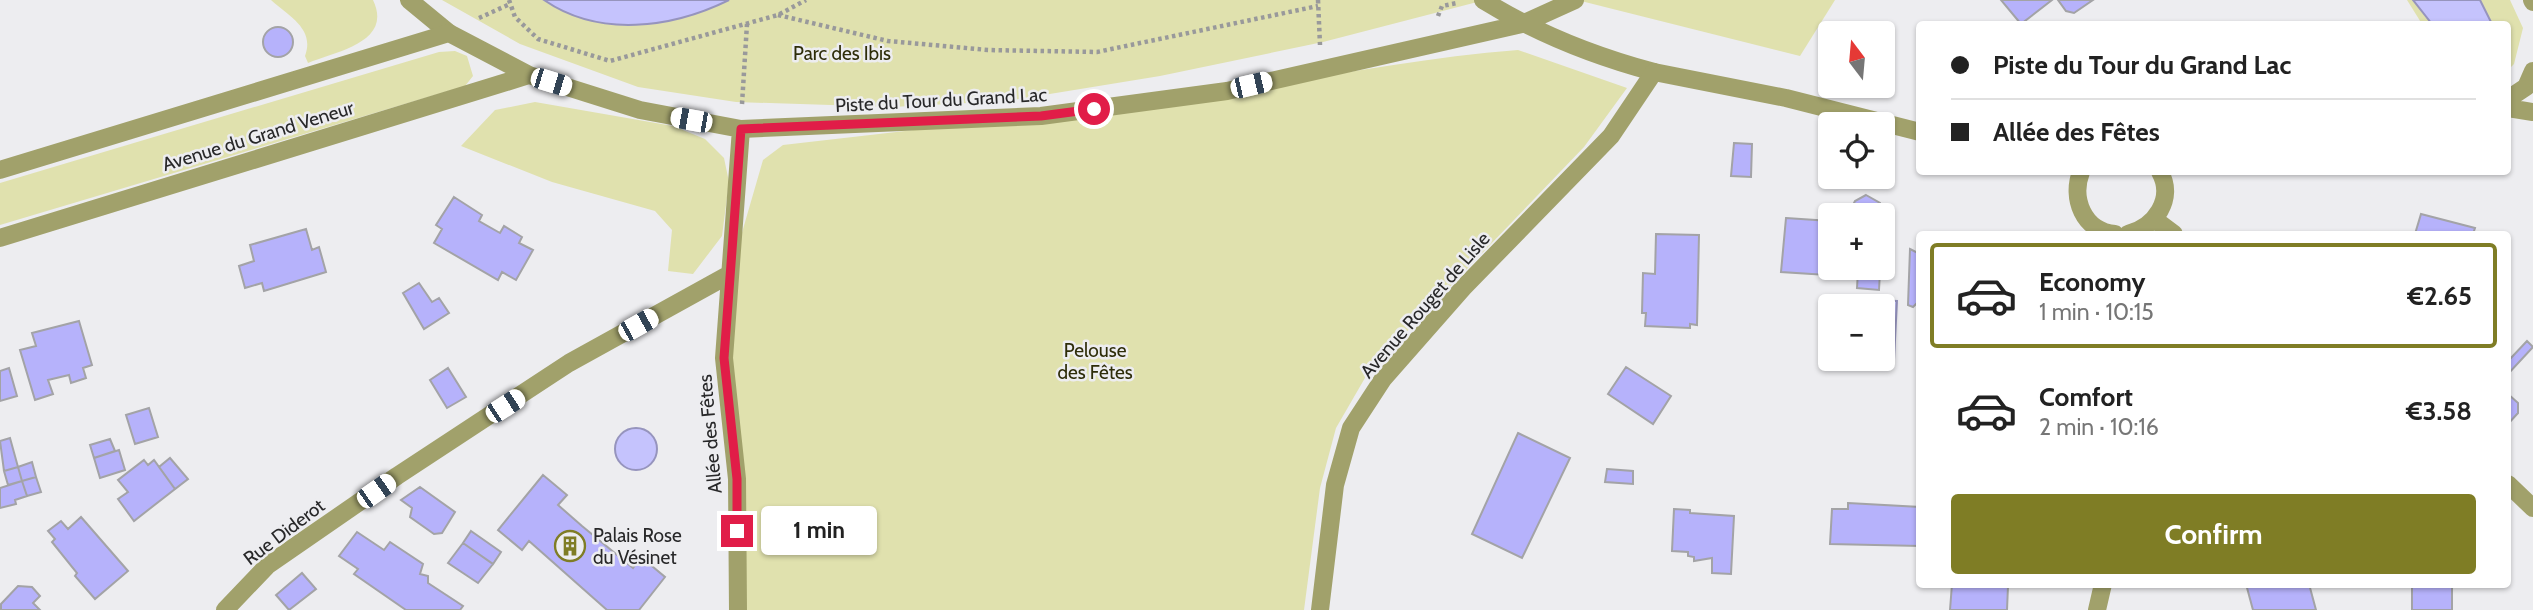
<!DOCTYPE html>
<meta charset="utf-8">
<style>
body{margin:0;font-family:Cabin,sans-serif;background:#f6f6f6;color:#222;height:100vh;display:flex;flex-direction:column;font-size:26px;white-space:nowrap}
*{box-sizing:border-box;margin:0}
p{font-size:23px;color:#767676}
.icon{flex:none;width:38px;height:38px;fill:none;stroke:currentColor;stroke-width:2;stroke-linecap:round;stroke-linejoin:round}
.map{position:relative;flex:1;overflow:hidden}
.sheet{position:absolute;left:1916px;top:231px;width:595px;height:357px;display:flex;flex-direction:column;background:#fff;border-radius:7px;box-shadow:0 2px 5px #0004}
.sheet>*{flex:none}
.guide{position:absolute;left:1916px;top:21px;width:595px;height:154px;border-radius:7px;box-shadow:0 2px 5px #0004;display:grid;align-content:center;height:154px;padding:0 35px;background:#fff}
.needle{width:46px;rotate:344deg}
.fabs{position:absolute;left:1818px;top:21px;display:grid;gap:14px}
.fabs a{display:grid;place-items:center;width:77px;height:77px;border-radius:7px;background:#fff;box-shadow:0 2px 5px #0004;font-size:35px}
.end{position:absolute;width:32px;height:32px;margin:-16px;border:9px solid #e11d48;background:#fff;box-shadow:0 0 0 4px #fff}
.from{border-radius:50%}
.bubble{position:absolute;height:49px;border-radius:7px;background:#fff;box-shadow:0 2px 5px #0004;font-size:23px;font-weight:700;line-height:49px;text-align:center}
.car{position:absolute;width:21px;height:42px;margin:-21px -10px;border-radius:9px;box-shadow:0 0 5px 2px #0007;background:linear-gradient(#fff 24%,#345 0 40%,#fff 0 76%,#345 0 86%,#fff 0)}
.guide b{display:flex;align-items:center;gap:24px;height:66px;font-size:26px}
.guide b+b{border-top:2px solid #e0e0e0}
.guide i{width:18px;height:18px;background:#222}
ul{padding:12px 0 0;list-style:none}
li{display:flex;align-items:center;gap:21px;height:105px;margin:0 14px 10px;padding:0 21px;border:4px solid transparent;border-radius:7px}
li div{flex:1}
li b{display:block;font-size:26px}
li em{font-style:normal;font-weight:700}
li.current{border-color:#7f7d25}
li>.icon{width:63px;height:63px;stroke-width:1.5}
.primary-button{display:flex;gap:14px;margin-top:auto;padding:14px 35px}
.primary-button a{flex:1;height:80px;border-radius:7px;background:#7f7d25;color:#fff;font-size:28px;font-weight:700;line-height:80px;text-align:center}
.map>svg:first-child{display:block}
</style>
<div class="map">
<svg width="2533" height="610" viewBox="0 0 2533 610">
<rect width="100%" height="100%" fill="#ededf0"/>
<path fill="#e0e1ae" d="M271 0H373C393 42 338 51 308 63L305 56C315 29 290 17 271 0Z
M442 0H1485L1323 42 1160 76 1006 101 892 107 736 102 638 87 520 44Z
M1577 0H1835L1800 56Z
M2407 0H2510L2523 28 2514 64 2508 70V24H2422Z
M1518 50 1627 88 1584 147 1369 371 1336 428 1320 488 1304 610H738L724 358 730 274 763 160 783 145C938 128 1092 109 1246 88 1337 75 1426 57 1518 50Z
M455 51 467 56 473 76 465 86 0 225V183L439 52Z
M535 102 673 126 705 139 724 158 729 182 722 236 693 274 668 271 672 230 655 211 552 182 461 146 495 110Z"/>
<path fill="#c5c3fd" stroke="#9694bd" stroke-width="2" d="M544 0H729C672 28 599 38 544 0Z
M2413 0H2480L2492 24H2432Z
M1869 300 1897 301 1894 360 1880 359H1883V306H1868Z
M615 449a21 21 0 1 1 42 0a21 21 0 1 1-42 0Z"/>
<path fill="#b6b2fb" stroke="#a3a3a6" stroke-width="2" d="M2001 0H2052L2021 24Z
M2058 0H2093L2074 13 2066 11Z
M263 42a15 15 0 1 1 30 0a15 15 0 1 1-30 0Z
M1734 143 1752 144 1751 177 1731 176Z
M1866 195 1880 203 1884 219 1883 235V215H1848L1855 201Z
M454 197 482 215 479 221 500 233 504 226 522 237 519 243 533 250 516 280 502 272 498 280 434 243 442 229 436 225Z
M2421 214 2475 228 2473 234H2415Z
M1786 218 1830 221V268H1880V272L1858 271V277L1781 272Z
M306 229 312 250 319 247 326 272 264 291 262 283 245 288 239 266 254 261 250 245Z
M1656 234 1699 235 1697 325 1690 324V328L1645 326 1646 313H1642L1643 273 1655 274Z
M1910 249 1920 254V300L1913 307 1908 305Z
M1858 271 1880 272 1879 290 1857 288Z
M419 283 432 302 439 298 449 313 424 329 403 293Z
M79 321 92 365 83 368 86 378 71 383 69 375 48 380 53 394 35 400 20 350 36 346 32 333Z
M2527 341 2533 347 2508 374V357L2510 359Z
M1626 367 1671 396 1653 424 1608 394Z
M9 368 17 396 0 401V371Z
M448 368 466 397 447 408 430 380Z
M2508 394 2518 403V413L2508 424Z
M149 408 158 437 135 444 126 415Z
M1518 433 1570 458 1522 558 1472 534Z
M10 438 18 467 4 471 0 441Z
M110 439 115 451 94 458 90 445Z
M119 450 125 470 100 478 94 458Z
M170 458 188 479 175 489 159 467Z
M144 460 148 465 154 460 175 489 134 521 118 499 128 492 118 480Z
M32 462 36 477 22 481 18 467Z
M18 467 22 481 8 485 4 471Z
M1607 469 1633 471V484L1605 482Z
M543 475 567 495 558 505 582 526 633 568 641 557 665 577 639 610H607L529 541 522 550 498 530Z
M36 477 41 492 27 496 22 481Z
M22 481 27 496 15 500 16 504 0 508V488Z
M420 487 455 512 442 533 434 534 410 517 412 508 401 500Z
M1848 503 1920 507V546L1830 544 1832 509H1848Z
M1674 509 1690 510V513L1734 516 1731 574 1712 573V558L1694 561V557L1688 556V552L1672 551Z
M81 517 128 571 95 599 75 576 77 573 52 542 55 539 48 531 61 521 68 529Z
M471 531 501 552 493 564 463 543Z
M357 532 384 550 390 542 423 564 420 574 428 576V583L463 606 460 610H406L354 574 358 569 339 556Z
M463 543 493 564 478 583 448 563Z
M302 573 316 589 289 610 276 595Z
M1952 584 2008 586 2007 610H1950Z
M2246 584H2309L2316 610H2253Z
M2452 584V610H2412V585H2395Z
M18 586 32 587 40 596 33 603 40 610H1V604Z"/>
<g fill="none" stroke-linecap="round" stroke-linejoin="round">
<path stroke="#99999b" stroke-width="4.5" stroke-dasharray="3.5 3.5" stroke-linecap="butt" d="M509 0 515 17 538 39 610 61 778 15 806 0
M1318 0 1320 45
M778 15 888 41 988 50 1097 52 1318 6
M1438 16 1442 6 1457 3
M479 18 510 4
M742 104 747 24"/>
<path stroke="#a1a16b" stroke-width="18" d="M409 0 449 33
M1483 0C1536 33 1594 56 1654 72
M741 129 1041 116 1227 91 1522 24 1575 0"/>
<path stroke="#a1a16b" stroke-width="18" d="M2532 0 2533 2
M2508 99 2526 87 2533 71
M2508 108 2533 112
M0 170 449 33 529 75 640 110 741 129 724 358 737 479 738 610
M2081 172C2071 198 2083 231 2115 234
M2154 219 2174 234
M2128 234C2155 227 2175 199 2160 172
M0 238 529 75
M2508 484 2533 508
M225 610 268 565 397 476 569 363 730 274
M1320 610 1335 485 1351 428 1383 379 1463 288 1611 136 1654 72 1786 98 1920 132
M2097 610 2103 584"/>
</g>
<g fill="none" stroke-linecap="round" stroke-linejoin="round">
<path stroke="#e11d48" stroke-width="9" d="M737 531V479L724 358 741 129 1041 116 1094 109"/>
</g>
<defs>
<g id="building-ring" transform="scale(1.575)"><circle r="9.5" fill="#ededf0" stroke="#7f7d25" stroke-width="1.5"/><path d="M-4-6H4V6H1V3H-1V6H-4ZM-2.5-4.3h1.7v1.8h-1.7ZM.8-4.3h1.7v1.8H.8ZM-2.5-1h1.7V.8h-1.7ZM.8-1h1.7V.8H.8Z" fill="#7f7d25"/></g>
</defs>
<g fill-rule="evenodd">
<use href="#building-ring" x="570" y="546"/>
</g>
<g text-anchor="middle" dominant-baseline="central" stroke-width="5" stroke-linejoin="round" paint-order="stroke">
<g font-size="19" fill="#2e2d09" stroke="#ededf0">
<text x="842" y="53">Parc des Ibis</text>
<text x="1095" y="350">Pelouse<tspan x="1095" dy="22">des Fêtes</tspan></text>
</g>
<g font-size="19" fill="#282829" stroke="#ededf0">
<text transform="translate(941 100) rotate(-3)">Piste du Tour du Grand Lac</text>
<text transform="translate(258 136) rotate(-17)">Avenue du Grand Veneur</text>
<text transform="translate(1425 305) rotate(-49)">Avenue Rouget de Lisle</text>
<text transform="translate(710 434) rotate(-95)">Allée des Fêtes</text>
<text transform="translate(284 532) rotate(-37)">Rue Diderot</text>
</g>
<g font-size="19" fill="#282829" stroke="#ededf0" text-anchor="start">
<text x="593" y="535">Palais Rose<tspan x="593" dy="22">du Vésinet</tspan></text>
</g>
</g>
</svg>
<div class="fabs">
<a><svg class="needle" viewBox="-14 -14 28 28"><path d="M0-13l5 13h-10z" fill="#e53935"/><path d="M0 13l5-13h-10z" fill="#767676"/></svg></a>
<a><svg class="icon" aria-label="locate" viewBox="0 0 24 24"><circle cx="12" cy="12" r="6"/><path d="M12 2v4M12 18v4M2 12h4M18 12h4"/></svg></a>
<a>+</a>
<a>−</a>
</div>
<i class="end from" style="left:1094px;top:109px"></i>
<i class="end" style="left:737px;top:531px"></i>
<div class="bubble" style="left:761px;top:506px;width:116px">1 min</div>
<i class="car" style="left:551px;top:82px;rotate:107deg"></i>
<i class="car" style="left:1251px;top:85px;rotate:77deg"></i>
<i class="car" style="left:691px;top:120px;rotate:280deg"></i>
<i class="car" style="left:638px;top:325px;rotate:61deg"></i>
<i class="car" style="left:505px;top:406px;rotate:57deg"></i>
<i class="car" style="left:376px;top:491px;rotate:55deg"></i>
<div class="guide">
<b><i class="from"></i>Piste du Tour du Grand Lac</b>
<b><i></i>Allée des Fêtes</b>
</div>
<section class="sheet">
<ul>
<li class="current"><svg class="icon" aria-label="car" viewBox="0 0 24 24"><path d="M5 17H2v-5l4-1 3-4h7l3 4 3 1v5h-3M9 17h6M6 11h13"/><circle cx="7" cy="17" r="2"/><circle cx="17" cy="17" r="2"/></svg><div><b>Economy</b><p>1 min · 10:15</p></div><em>€2.65</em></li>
<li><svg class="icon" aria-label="car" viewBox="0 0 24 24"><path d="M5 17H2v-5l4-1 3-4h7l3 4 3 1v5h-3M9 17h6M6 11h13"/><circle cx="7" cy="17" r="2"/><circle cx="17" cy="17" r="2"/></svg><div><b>Comfort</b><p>2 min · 10:16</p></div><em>€3.58</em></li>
</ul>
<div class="primary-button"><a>Confirm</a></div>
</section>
</div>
